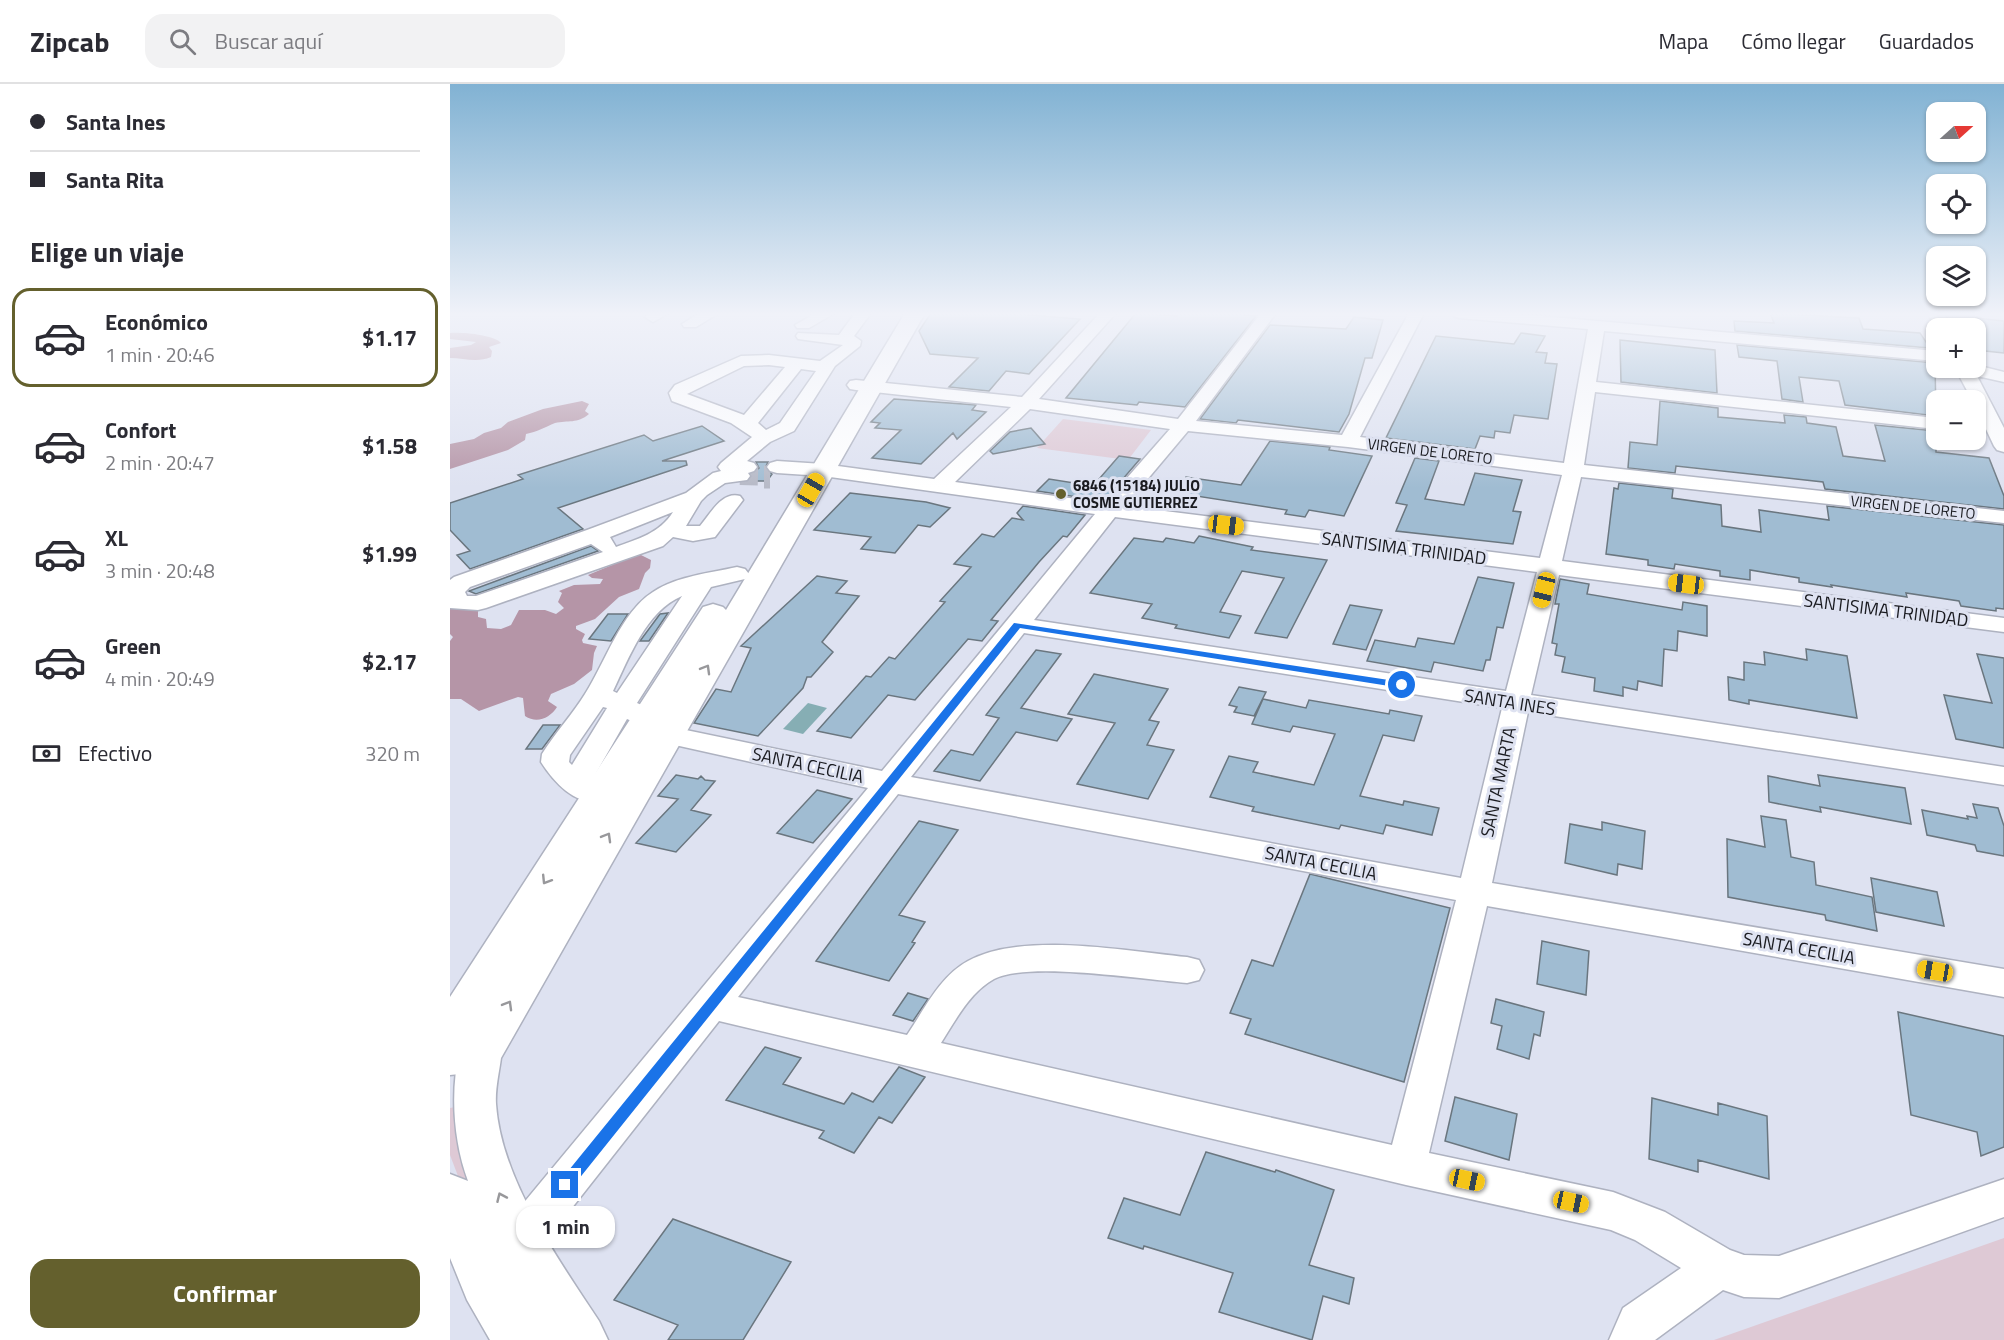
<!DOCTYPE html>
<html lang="es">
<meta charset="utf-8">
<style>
body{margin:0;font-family:"Titillium Web",sans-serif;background:#f2f2f3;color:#2b2b33;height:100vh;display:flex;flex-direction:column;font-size:22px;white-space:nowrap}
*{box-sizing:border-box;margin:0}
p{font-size:20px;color:#7c7c81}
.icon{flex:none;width:33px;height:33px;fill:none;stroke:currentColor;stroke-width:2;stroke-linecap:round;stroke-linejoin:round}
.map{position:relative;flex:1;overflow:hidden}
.details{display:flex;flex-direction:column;background:#fff;width:450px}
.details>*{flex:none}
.top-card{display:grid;align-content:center;height:132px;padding:0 30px;background:#fff}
.needle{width:39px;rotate:69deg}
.buttons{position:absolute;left:1476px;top:18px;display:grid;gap:12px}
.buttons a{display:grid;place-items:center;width:60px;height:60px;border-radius:12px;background:#fff;box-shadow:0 2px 4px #0004;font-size:30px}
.end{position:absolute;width:27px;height:27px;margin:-14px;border:8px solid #1a73e8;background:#fff;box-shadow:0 0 0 3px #fff}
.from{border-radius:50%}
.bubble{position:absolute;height:42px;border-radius:18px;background:#fff;box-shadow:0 2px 4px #0004;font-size:20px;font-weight:700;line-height:42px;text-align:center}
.car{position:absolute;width:18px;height:36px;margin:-18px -9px;border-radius:8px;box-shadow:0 0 4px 2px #0007;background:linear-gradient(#f5c518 24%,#345 0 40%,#f5c518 0 76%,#345 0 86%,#f5c518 0)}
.top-card b{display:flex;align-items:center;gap:21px;height:57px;font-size:22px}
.top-card b+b{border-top:2px solid #e1e1e2}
.top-card i{width:15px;height:15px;background:#2b2b33}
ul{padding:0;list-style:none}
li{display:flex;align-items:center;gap:18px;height:99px;margin:0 12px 9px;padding:0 18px;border:3px solid transparent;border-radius:18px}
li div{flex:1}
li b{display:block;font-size:22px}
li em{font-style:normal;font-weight:700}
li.active{border-color:#64602d}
li>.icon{width:54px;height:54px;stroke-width:1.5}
h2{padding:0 30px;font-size:27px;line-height:72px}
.pay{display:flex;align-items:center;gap:15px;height:66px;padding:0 30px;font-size:22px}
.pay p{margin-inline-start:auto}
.cta{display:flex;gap:12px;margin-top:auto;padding:12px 30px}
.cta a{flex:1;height:69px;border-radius:18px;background:#64602d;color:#fff;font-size:24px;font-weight:700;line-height:69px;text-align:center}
header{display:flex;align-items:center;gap:36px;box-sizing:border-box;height:84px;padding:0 30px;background:#fff;border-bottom:2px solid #e1e1e2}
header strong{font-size:28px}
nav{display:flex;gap:33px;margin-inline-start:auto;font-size:21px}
.search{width:420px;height:54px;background:#f2f2f3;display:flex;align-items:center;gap:15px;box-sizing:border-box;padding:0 21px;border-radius:18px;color:#7c7c81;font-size:22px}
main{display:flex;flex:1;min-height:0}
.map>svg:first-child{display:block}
</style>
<header>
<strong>Zipcab</strong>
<div class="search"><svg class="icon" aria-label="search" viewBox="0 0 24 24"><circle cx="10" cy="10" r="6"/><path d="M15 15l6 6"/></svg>Buscar aquí</div>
<nav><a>Mapa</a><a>Cómo llegar</a><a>Guardados</a></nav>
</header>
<main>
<section class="details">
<div class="top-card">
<b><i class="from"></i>Santa Ines</b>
<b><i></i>Santa Rita</b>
</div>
<h2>Elige un viaje</h2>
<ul>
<li class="active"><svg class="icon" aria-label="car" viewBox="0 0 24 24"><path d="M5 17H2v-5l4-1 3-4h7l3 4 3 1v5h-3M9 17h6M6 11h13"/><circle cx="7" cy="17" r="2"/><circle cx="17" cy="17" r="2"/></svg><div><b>Económico</b><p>1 min · 20:46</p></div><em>$1.17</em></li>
<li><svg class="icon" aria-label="car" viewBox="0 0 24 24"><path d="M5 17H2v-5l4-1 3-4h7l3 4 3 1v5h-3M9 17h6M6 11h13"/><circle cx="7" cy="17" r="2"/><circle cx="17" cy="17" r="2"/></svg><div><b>Confort</b><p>2 min · 20:47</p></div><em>$1.58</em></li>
<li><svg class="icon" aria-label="car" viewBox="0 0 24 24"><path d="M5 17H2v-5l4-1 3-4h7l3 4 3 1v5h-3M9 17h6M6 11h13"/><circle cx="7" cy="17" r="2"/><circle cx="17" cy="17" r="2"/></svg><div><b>XL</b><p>3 min · 20:48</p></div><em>$1.99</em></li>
<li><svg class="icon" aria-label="car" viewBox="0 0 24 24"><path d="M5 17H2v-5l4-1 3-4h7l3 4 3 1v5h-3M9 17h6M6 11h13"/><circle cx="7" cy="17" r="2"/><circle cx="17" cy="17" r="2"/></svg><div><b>Green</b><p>4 min · 20:49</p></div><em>$2.17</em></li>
</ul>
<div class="pay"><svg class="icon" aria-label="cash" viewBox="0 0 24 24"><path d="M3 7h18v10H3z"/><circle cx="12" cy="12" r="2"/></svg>Efectivo<p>320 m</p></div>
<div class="cta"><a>Confirmar</a></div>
</section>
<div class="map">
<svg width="1554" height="1256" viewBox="0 0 1554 1256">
<rect width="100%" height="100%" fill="#dee2f1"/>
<path fill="#dec9d5" d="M613 335 701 346 678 376 587 364Z
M5 1023 17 1083 22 1129 0 1071V1024Z
M1554 1154V1256H1264Z"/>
<path fill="#b595a7" d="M0 249C12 248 45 251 51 259L39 263 42 267 41 273C27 279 14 274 0 274V264L21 261 26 258 0 255Z
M132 317 139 320 135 327 139 330C127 340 118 336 105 339 95 343 87 348 76 350L75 356 58 366 0 385V360L24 355 34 349 51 344 58 338 93 325Z
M187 469 201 476 200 484 195 489 189 505 169 513 145 535 126 542V545L135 550 132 556 133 559 147 562 144 569 142 586 124 600 101 610 98 617 107 623C100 634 87 640 75 632L73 614 68 613 29 627 11 615H0V557L3 553 0 550V524L26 525 28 527V533L36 535 37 544 51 545 61 541 69 526H95L106 530 114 524 108 518 112 509 109 507 124 501 150 500 153 495 142 494 138 491 162 481 167 473Z"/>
<path fill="#86aeb4" d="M358 619 377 624 353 650 333 645Z"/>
<path fill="#a0bcd2" stroke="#6a767f" stroke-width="1.5" d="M481 229H556L630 235 579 290 556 287 539 307 499 303 528 274 480 270 469 247Z
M686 229 727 232 730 229H797L795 231 806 232 735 323 689 318 687 321 616 314Z
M1320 229 1409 234 1413 245 1470 249 1480 264 1285 247 1284 237 1324 239Z
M904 233 933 236 922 274H915L899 330 889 348 788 336 786 339 750 335 820 241 896 245Z
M1526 234 1554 237V269L1526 266Z
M1071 249 1095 252 1086 268 1097 269 1095 279 1107 280 1098 335 1064 331 1060 349 1045 347 1044 354 1030 352 1025 365 936 354 986 252 1064 260Z
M1170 256 1265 266 1267 309 1171 298Z
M1287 261 1485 279 1486 332 1395 321 1389 297 1349 293 1353 318 1332 315 1327 277 1289 273Z
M444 315 526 321 522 326 536 328 507 355 503 349 471 380 422 374 451 346 425 344 430 339 421 338Z
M1210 317 1268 324V333L1335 339 1334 331 1356 333 1357 339 1386 343 1393 372 1435 377 1425 341 1486 347V368L1539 374 1554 412V425L1375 405 1373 398 1226 382 1225 389 1178 384 1180 358 1207 361Z
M252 342 274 357 212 377H236L237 381 108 424 133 445 20 485 7 471 20 467 0 446V419L73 395 68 391 194 351 203 357Z
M581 344 595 360 543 370 540 367 560 348Z
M820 357 880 363 879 366 922 372 894 432 859 426 855 433 835 430 837 426 733 410 736 393 791 401Z
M669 372 690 375 654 417 587 407 599 395 643 402Z
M965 374 989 377 975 415 1014 421 1025 389 1072 396 1063 427 1071 428 1063 460 946 447 957 421 946 419Z
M306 378H318L315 384 322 390 317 397H299L302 390 309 384Z
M1169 399 1223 405 1222 414 1271 421 1272 442 1311 448 1309 426 1379 436 1377 422 1554 441V525L1546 524V527L1511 522 1509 517 1456 509 1457 513 1381 501 1382 503 1349 498V494L1300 486V496L1270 492V487L1225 480 1224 485 1198 481V476L1156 470 1164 404 1168 405Z
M400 409 476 418 500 424 480 443 468 441 445 469 411 465 421 453 364 446Z
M573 422 635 431 617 453 613 452 589 478 541 536 548 537 532 557 518 555 465 616 438 611 401 654 367 647 416 592 421 593 439 573 445 575 495 518 490 517 521 483 504 480 532 450 544 453 562 434 573 436 567 429Z
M749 452 803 463 801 466 877 476 837 554 805 549 834 494 792 487 770 528 791 532 779 554 725 544 727 541 692 534 702 520 640 509 684 454 713 458 716 454 744 459Z
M141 462 148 467 26 510 19 507Z
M367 492 397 497 386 509 409 512 372 558 383 568 361 593H357L353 604 308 652 244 639 266 605 281 608 301 564 291 562Z
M1028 493 1064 499 1053 544 1047 543 1040 576H1036L1033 587 984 578 981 588 917 577 925 556 965 563 968 554 1004 560Z
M1110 495 1139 500 1137 510 1232 526 1233 518 1257 522V552L1228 547 1227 567 1214 565 1212 602 1188 597 1187 606 1173 603V612L1144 607 1145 594 1112 588 1115 573 1105 571 1107 560 1102 559 1109 520H1105Z
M900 521 932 526 916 566 883 560Z
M218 529 199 557H190L210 530Z
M158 530H178L161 557 139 555Z
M1356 565 1397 572 1407 634 1299 616V620L1279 616 1278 593 1294 596V578L1315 581 1314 568 1357 576Z
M586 566 611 570 571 624 622 635 607 657 566 648 530 697 484 687 501 666 523 671 549 634 536 631Z
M1527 570 1554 574V664L1506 655 1494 611 1542 619Z
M644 590 718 605 699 636 709 638 697 661 724 666 698 715 627 700 665 639 618 630Z
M789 603 816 608 804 632 784 628 787 623 779 621Z
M813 615 856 624 859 616 939 630 940 626 972 632 964 657 933 651 910 712 953 721 954 717 989 724 982 751 936 741 933 750 891 741 889 745 802 727 804 723 760 713 779 672 808 678 803 688 864 701 885 650 843 642 840 648 802 640Z
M93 641H110L92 665H76Z
M226 691 248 695 251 692 255 696 265 697 241 726 261 731 226 768 186 759 228 715 208 712Z
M1368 691 1455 704 1461 740 1370 723 1371 728 1319 718 1318 692 1370 702Z
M367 706 402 715 363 759 327 749Z
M1523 720 1548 724 1554 742V772L1527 767 1525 761 1477 751 1472 726 1518 735 1517 732 1527 734Z
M1311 732 1336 736 1341 773 1364 778 1366 801 1422 813 1427 847 1376 836 1375 831 1278 813 1277 755 1315 763Z
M469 737 508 746 449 831 475 838 462 858 465 859 439 897 366 877Z
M1152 738 1195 747 1192 785 1168 780 1167 791 1115 779 1120 740 1152 746Z
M860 790 1000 824 954 998 795 950 801 935 780 929 802 876 823 882Z
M1421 794 1487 808 1494 842 1426 828Z
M1092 857 1139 867 1136 911 1087 900Z
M458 909 478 915 463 937 443 931Z
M1046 915 1094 928 1090 952 1084 950 1079 975 1047 965 1052 942 1041 939Z
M1448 928 1554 952V1063L1531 1072 1527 1048 1461 1031Z
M315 963 351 974 333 1000 394 1020 402 1009 423 1018 449 983 475 993 442 1039 429 1033 404 1069 369 1054 374 1047 276 1016Z
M1005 1013 1067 1030 1059 1076 995 1057Z
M1202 1014 1268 1031V1019L1317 1032 1319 1095 1248 1076V1088L1199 1075Z
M756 1068 825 1088 826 1086 884 1106 859 1181 904 1194 899 1220 873 1212 862 1256 769 1228 783 1189 694 1162 693 1165 658 1154 674 1114 730 1131Z
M223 1135 341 1178 293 1256H218L228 1241 164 1216Z"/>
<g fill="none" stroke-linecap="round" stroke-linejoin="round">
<path stroke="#b7bac7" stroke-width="18" stroke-dasharray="18 9" stroke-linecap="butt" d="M290 392 320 393"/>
<path stroke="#b7bac7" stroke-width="23" stroke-dasharray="23 11" stroke-linecap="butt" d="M314 393H320"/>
<g stroke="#aeb2c0" stroke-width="3">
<path id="minor" d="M200 229H219L203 238 195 233Z
M250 229H269L246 243H234L232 240Z
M366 229H385L359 244H347L345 241Z
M405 229H421L404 252 411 257 410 262 385 282 344 347 320 358 297 377 304 379 307 383 304 387 298 389 300 392 297 396 275 399 257 411 251 417 236 442H250C261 429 272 407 290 412L293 416 265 453 243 457 223 453 213 462 36 524 28 526 0 524V496L4 493 137 446 236 409 263 389 271 387 268 383 271 379 302 353 281 339 222 317 219 309 225 301 291 272 319 271 370 277 393 261 348 255 346 252 348 249 389 251ZM319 281 335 283 294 331 237 310 294 282ZM351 285 366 287 330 339 316 346 308 339ZM223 428C210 449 188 455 166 463L160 453ZM141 460 153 468 26 512H17L15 508 20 503Z
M650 229H666L589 315 728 335 811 229H826L746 337 892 351 959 229H974L910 353 1114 379 1138 245 1009 234 1004 232 1002 229H1057L1486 267V277L1154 247 1146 298 1486 334V345L1145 308 1134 381 1554 427V439L1131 393 1112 477 1554 534V548L1109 491 1081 611 1554 683V701L1078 628 1042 799 1554 885V913L1037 822 979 1069 1163 1108 1215 1128 1280 1166 1294 1171 1329 1172 1554 1095V1133L1329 1214 1294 1213 1273 1206 1205 1256H1159L1173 1224 1231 1184 1185 1156 1161 1146 956 1101 269 937 77 1181 62 1187 47 1181 41 1166 47 1151 418 704 189 653 185 647 191 641 177 635 142 696 155 709 150 716C126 723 103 697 91 678L92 670C105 649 122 631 135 610 155 579 171 528 203 508 227 492 260 489 287 483L295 485 299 490 295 495 261 503 187 619 208 628 212 634 207 640 432 687 645 430 373 392 327 389 320 387 317 383 320 379 327 377 373 380 484 395 561 323 406 306 400 305 397 301 400 297 406 296 572 313ZM580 325 720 345 655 419 505 398ZM738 347 898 363 1112 391 1090 474 675 422ZM665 433 1087 488 1056 607 584 536ZM232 512 167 609 163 607C179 574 196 527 232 512ZM574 549 1052 624 1011 794 461 693ZM153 623 157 624 122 681 119 678 120 671ZM448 710 1006 816 942 1061 491 959C505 937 520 908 544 895 578 877 695 896 737 899L749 896 754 886 749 876 737 873C677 867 572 847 518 877 490 892 474 926 457 951L288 913Z
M1478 229H1493L1502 244 1486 245Z
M1526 281 1554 288V298L1527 292 1554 344V368L1547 366 1544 362 1526 324V316H1522L1505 284H1526Z
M29 956 42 961 47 972 42 983 29 988 0 991V959Z"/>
</g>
<g stroke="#aeb2c0" stroke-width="3">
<path id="major" d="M455 229H475L51 974C49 989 45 1005 46 1020 51 1095 108 1175 149 1237L158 1256H98L96 1253 98 1256H40L17 1216 0 1174V1090L18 1097C3 1057 0 1006 10 965L0 968V913L253 523 263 520 273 523 276 526Z"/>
</g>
<use href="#minor" fill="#fff" fill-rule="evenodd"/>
<use href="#major" fill="#fff" fill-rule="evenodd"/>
</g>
<defs><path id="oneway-chevron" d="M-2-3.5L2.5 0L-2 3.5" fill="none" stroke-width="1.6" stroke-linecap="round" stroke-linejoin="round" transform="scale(1.5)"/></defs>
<g stroke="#98989b">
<use href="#oneway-chevron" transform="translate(256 585) rotate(-60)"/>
<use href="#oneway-chevron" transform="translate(157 753) rotate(-60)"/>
<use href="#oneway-chevron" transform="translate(96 796) rotate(122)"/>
<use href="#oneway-chevron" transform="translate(58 921) rotate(-60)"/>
<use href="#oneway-chevron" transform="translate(51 1113) rotate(-114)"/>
</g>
<linearGradient id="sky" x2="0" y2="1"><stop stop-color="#81b2d3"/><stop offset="0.57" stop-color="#f0f2f9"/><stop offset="1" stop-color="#f0f2f9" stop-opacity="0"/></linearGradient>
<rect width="1554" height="404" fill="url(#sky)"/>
<path fill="#1a73e8" d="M564 539 952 598 957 601 952 604 570 544 120 1106 115 1108 110 1106 107 1101 110 1097Z"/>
<circle fill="#64602d" stroke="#dee2f1" stroke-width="2" cx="611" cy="410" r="6"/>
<g text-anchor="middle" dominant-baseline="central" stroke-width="6" stroke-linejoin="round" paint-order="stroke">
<g font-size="15" fill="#1a1b20" stroke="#dee2f1">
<text transform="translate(980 367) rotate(7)">VIRGEN DE LORETO</text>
<text transform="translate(1463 423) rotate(6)">VIRGEN DE LORETO</text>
</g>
<g font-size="15" font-weight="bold" fill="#1a1b20" stroke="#dee2f1" text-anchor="start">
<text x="623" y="401">6846 (15184) JULIO<tspan x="623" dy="17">COSME GUTIERREZ</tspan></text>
</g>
<g font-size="18" fill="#1a1b20" stroke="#dee2f1">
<text transform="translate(954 464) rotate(7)">SANTISIMA TRINIDAD</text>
<text transform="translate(1436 526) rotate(7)">SANTISIMA TRINIDAD</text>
<text transform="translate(1060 618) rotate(9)">SANTA INES</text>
<text transform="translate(358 681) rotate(12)">SANTA CECILIA</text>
<text transform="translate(1048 698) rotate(-78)">SANTA MARTA</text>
<text transform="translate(871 779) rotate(11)">SANTA CECILIA</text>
<text transform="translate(1349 864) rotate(10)">SANTA CECILIA</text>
</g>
</g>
</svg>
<div class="buttons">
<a><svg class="needle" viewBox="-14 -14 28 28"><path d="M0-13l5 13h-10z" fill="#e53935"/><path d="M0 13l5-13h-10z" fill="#7c7c81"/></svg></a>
<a><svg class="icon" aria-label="locate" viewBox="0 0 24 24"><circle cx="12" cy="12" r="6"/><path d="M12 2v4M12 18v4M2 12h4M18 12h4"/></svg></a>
<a><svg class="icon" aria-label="layers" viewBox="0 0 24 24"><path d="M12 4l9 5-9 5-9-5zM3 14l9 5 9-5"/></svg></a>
<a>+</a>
<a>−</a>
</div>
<i class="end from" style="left:952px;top:601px"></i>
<i class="end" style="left:115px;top:1101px"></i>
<div class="bubble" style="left:66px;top:1122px;width:99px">1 min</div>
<i class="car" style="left:361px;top:406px;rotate:30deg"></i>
<i class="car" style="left:776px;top:441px;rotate:97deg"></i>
<i class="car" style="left:1236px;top:500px;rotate:277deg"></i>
<i class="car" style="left:1094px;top:506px;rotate:194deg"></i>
<i class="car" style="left:1485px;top:887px;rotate:280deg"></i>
<i class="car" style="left:1017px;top:1096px;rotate:102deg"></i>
<i class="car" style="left:1121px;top:1118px;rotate:102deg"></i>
</div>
</main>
